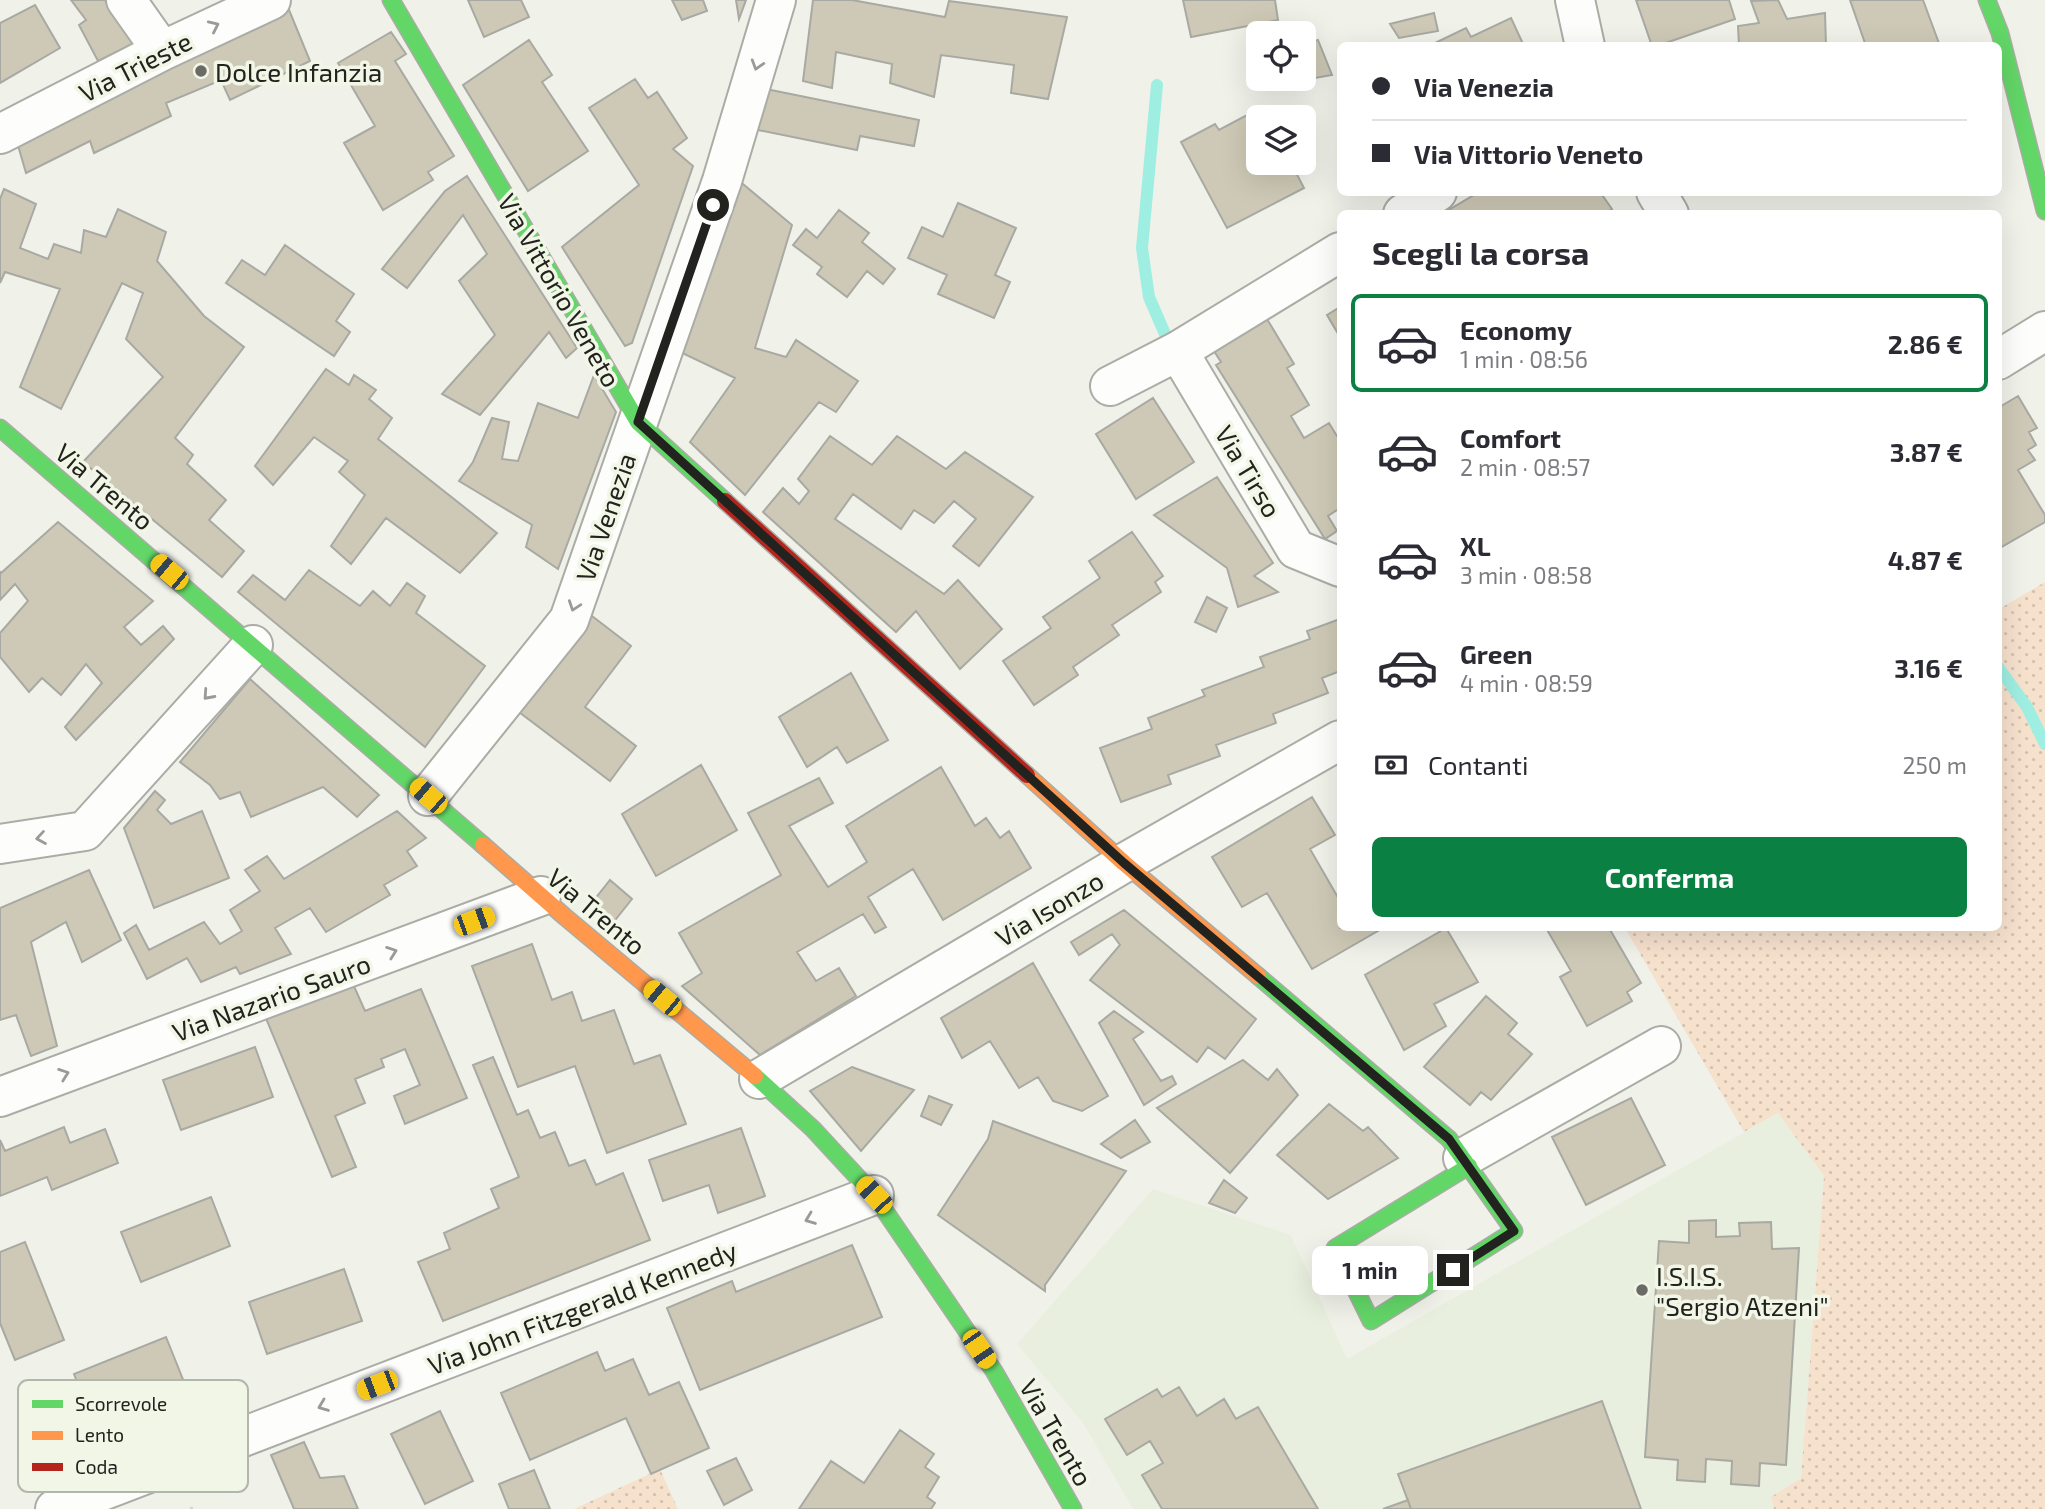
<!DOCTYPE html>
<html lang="it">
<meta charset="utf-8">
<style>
body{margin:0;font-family:"Exo 2",sans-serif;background:#f7f7f7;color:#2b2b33;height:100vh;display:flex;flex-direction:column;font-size:26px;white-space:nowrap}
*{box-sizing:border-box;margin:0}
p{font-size:23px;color:#7c7c81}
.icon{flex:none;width:38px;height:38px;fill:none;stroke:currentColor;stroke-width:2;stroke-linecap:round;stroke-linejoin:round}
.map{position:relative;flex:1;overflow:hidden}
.sheet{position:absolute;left:1337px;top:210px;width:665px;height:721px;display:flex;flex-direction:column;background:#fff;border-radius:10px;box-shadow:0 7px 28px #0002}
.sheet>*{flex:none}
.top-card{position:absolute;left:1337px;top:42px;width:665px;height:154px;border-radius:10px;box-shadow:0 7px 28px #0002;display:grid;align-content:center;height:154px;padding:0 35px;background:#fff}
.buttons{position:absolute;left:1246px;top:21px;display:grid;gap:14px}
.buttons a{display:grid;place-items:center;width:70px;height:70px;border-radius:10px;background:#fff;box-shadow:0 7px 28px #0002;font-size:35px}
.end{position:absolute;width:32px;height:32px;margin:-16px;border:9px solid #22231e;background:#fff;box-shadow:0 0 0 4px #fff}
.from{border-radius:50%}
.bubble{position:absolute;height:49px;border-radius:10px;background:#fff;box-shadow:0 7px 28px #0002;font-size:23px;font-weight:700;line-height:49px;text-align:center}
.car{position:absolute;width:21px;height:42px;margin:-21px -10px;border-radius:9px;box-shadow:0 0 5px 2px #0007;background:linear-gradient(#f5c518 24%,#345 0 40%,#f5c518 0 76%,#345 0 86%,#f5c518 0)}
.top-card b{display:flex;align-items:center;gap:24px;height:66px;font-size:26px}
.top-card b+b{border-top:2px solid #e1e1e2}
.top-card i{width:18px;height:18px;background:#2b2b33}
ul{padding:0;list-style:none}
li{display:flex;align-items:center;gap:21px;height:98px;margin:0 14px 10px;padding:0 21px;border:4px solid transparent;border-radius:10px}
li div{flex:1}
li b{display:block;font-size:26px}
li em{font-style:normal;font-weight:700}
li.on{border-color:#0b8043}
li>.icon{width:63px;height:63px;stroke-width:1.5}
h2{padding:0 35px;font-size:32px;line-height:84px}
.pay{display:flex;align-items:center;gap:18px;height:77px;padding:0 35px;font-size:26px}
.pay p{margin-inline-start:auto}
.primary-button{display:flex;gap:14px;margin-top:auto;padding:14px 35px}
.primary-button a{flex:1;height:80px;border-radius:10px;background:#0b8043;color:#fff;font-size:28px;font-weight:700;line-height:80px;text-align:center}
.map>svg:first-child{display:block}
</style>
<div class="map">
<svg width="2045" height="1509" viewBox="0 0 2045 1509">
<defs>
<pattern id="grass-dots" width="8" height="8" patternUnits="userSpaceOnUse" patternTransform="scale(1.75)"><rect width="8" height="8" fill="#f6e1cd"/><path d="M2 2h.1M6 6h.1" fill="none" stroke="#d3c1b0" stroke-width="1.8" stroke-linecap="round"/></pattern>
</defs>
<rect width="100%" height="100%" fill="#f0f2ea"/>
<path fill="#e9efde" d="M1778 1113 1824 1176 1801 1478 1771 1497 1774 1509H1133L1083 1423 1017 1344 1153 1189 1291 1235 1347 1359Z"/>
<path fill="url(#grass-dots)" d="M2045 582V1509H1774L1771 1497 1801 1478 1824 1176 1778 1113 1744 1132 1625 928H1998L1999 609Z
M660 1469 678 1509H574Z"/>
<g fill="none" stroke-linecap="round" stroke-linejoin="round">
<path stroke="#9eeee1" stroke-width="12" d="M1157 85 1142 248 1149 297 1165 334
M1998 667 2027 707 2045 744"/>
</g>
<path fill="#cec9b6" stroke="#a9a9a3" stroke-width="2" d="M71 0H105L133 44 98 61 79 25 86 20Z
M468 0H521L529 17 484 37Z
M672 0H703L707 11 682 20Z
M736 0H746L739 19Z
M813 0H852L945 17 949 1 1067 17 1048 99 1011 93 1014 65 941 55 934 97 890 83 892 64 836 52 832 88 803 81Z
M1183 0H1275L1278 20 1191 37Z
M1636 0H1729L1735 19 1657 46H1652Z
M1778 0 1787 19 1825 13 1826 46H1739L1738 26 1759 23 1751 1Z
M1850 0H1923L1940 46H1866Z
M35 5 60 48 0 83V23Z
M287 5 310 61 230 100 221 80 166 103 171 116 94 153 90 141 26 173 15 135Z
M1434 13 1438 31 1399 38 1390 24Z
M1511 18 1524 46H1433V44L1466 28 1471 37Z
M391 32 406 54 395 61 454 156 428 172 433 180 383 210 344 143 375 126 338 63Z
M529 40 552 75 542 82 588 151 528 191 463 85Z
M1318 40 1332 75 1303 80 1304 44Z
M635 79 648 98 657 92 687 138 673 149 693 166 632 343 625 346 562 247 639 185 589 108Z
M766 89 919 120 914 146 860 136 857 150 753 129Z
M1262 107 1267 117H1258V163H1291L1304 188 1227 228 1181 142 1215 124 1219 130Z
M467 176 577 348 566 358 549 332 480 415 442 394 495 335 459 281 487 254 463 215 407 288 382 269 445 191Z
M737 179 792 225 755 348 786 357 796 340 858 381 836 412 819 402 745 495 690 442 735 378 680 352Z
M4 189 36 204 20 248 48 259 54 244 81 253 84 230 106 237 118 209 166 232 157 261 204 316 244 347 175 438 193 455 187 464 226 500 209 520 244 551 222 577 83 462 163 377 126 339 143 293 122 283 61 409 20 387 60 289 5 272 0 283V199Z
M1479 192H1600L1612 209 1605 214H1448L1447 211Z
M958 203 1016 228 995 275 1010 282 994 318 938 294 947 275 908 258 922 227 943 237Z
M839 210 869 233 862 242 895 269 883 284 867 271 847 297 817 274 822 267 793 245 806 229 817 238Z
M285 245 354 294 336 321 350 332 334 356 226 283 242 260 265 275Z
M1340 307V337L1327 315Z
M1267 319 1294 364 1287 368 1309 405 1291 416 1304 438 1329 423 1340 441V508L1328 516 1337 531 1325 539 1216 365 1221 362 1214 351Z
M326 369 349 385 354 375 376 390 369 399 392 418 378 439 497 533 460 573 386 518 351 564 331 546 365 495 339 472 348 461 314 437 273 485 255 466Z
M594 375 616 412 558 569 526 547 532 525 459 481 473 462 492 418 509 422 502 459 518 461 538 403 578 418Z
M2018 396 2037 428 2029 432 2036 445 2028 450 2035 460 2018 470 2045 515V522L1998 549V408Z
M1153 398 1194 462 1136 499 1096 434Z
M830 436 872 465 897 436 946 469 965 452 1033 497 979 566 953 546 976 519 954 501 934 523 914 510 901 529 853 494 835 519 944 594 958 580 1002 629 960 669 916 611 896 632 763 512 783 488 799 504 809 491 798 479Z
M1217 477 1273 563 1254 576 1278 592 1238 607 1227 568 1154 515Z
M58 522 153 601 124 627 141 645 163 626 174 639 76 740 65 727 102 683 86 664 61 695 42 678 29 692 0 657V633L28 601 15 584 0 600V572L1 573Z
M1132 532 1163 576 1155 582 1161 592 1112 625 1119 635 1073 667 1078 675 1034 705 1003 661 1051 628 1043 617 1100 578 1089 561Z
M309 570 360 606 373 591 390 606 407 583 425 596 416 613 485 666 425 747 238 592 253 575 285 600Z
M1207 597 1227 608 1216 632 1195 622Z
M592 616 631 646 585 707 636 746 610 781 519 712Z
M1340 619V671L1322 678 1328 693 1273 714 1276 723 1216 745 1220 756 1168 775 1171 784 1121 802 1100 748 1152 729 1148 718 1205 696 1202 690 1264 667 1260 657 1310 639 1307 631Z
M851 673 888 740 847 763 837 747 807 767 779 717Z
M250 679 379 795 357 817 323 787 251 817 240 792 220 799 210 785 180 762Z
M701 765 737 830 656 876 622 814Z
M941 767 975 826 986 818 1000 838 1009 831 1031 868 943 920 913 869 868 897 886 927 875 933 863 914 797 952 816 981 839 968 856 996 760 1055 682 986 702 973 679 933 781 875 748 813 819 778 833 803 789 826 828 887 867 862 846 826Z
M155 791 165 800 157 810 171 824 202 811 229 878 154 908 124 828Z
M1312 797 1335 835 1310 849 1340 901V928H1383L1312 969 1267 893 1242 907 1212 857Z
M397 811 426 838 407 851 417 866 384 885 390 895 326 932 310 908 275 928 291 954 240 974 236 967 201 982 187 958 147 979 124 933 136 925 149 950 204 922 220 944 242 931 230 910 260 891 245 870 267 856 284 879Z
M89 870 121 940 82 962 66 922 31 942 57 1046 31 1056 16 1015 0 1020V908Z
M610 880 632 899 612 924 591 904Z
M1124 910 1256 1019 1225 1059 1208 1047 1197 1062 1090 980 1120 945 1112 934 1079 955 1071 942Z
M1446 928 1478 982 1434 1004 1446 1026 1404 1050 1365 975Z
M1546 928H1609L1641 983 1627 992 1632 1001 1587 1026 1560 977 1571 971Z
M532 944 552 1000 572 992 582 1021 614 1010 634 1064 660 1055 686 1124 607 1153 575 1066 518 1087 472 966Z
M1033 963 1108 1096 1082 1111 1053 1101 1038 1077 1019 1088 990 1041 962 1058 941 1018Z
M353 984 365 1011 421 989 467 1098 405 1124 394 1096 420 1085 405 1049 381 1059 384 1067 355 1079 365 1103 335 1116 356 1167 332 1177 265 1016Z
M1486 996 1517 1023 1508 1034 1532 1054 1491 1100 1481 1092 1470 1105 1424 1067Z
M1114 1011 1143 1032 1133 1039 1161 1081 1172 1076 1176 1084 1144 1105 1099 1023Z
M255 1047 273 1097 181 1130 163 1080Z
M493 1057 517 1115 528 1110 540 1138 555 1132 569 1166 585 1160 596 1185 623 1173 650 1240 443 1321 418 1262 450 1249 444 1233 499 1208 491 1189 519 1177 473 1065Z
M1243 1060 1268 1080 1277 1069 1298 1095 1230 1173 1157 1108Z
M852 1067 914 1090 861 1151 810 1091Z
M929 1096 952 1105 941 1125 921 1116Z
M1631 1098 1665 1165 1586 1205 1552 1137Z
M1329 1104 1363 1131 1368 1127 1398 1158 1328 1199 1277 1155Z
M1135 1120 1150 1142 1121 1158 1101 1144Z
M993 1121 1126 1171 1045 1285V1291L938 1215 988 1139Z
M64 1127 70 1143 105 1129 118 1163 52 1190 47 1177 0 1196V1140L5 1151Z
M741 1128 765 1196 718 1213 709 1185 663 1201 649 1160Z
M1224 1180 1247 1198 1235 1213 1209 1203Z
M211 1197 230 1246 141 1282 121 1232Z
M1716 1220V1237L1740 1236 1739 1223 1771 1222 1772 1249 1799 1248 1786 1465 1760 1463 1759 1486 1731 1484 1732 1461 1706 1459 1705 1482 1677 1480 1678 1460 1645 1457 1659 1241 1689 1243V1221Z
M25 1242 64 1340 15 1360 0 1323V1252Z
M852 1245 882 1317 700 1390 667 1308 732 1281 736 1292Z
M344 1269 362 1321 267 1354 249 1302Z
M166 1337 186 1387 94 1424 74 1374Z
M597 1352 605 1371 633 1359 649 1395 679 1382 709 1448 651 1474 626 1418 530 1460 501 1393Z
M1179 1387 1197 1416 1224 1399 1236 1419 1258 1407 1318 1509H1162L1142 1475 1163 1463 1150 1441 1127 1455 1105 1419 1157 1389 1162 1397Z
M1602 1401 1641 1509H1411L1398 1474Z
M440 1411 473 1481 425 1504 391 1434Z
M900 1430 934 1454 925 1467 939 1477 927 1497 935 1503 931 1509H799L831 1461 864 1483Z
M304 1442 320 1478 344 1476 358 1509H294L271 1455Z
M736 1458 752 1490 724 1505 707 1471Z
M534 1470 550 1509H509L499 1484Z
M1408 1500 1411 1509H1383Z"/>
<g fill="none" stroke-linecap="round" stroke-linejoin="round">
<g stroke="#aaaca5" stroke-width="42">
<path id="street" d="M126 0 162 51
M1575 0 1585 46
M0 134 162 51 271 0
M1656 192 1669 214
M1403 214 1437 192
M1178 351 1296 549 1340 567
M1998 360 2045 331
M1110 386 1178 351 1340 252
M428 796 569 620 722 181 776 0
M0 844 85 831 253 645
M759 1079 1124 863 1340 740
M0 1097 541 896
M1463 1158 1661 1046
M55 1509 874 1195"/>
</g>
<g stroke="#aaaca5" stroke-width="19">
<path id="fast" d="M391 0 638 422 725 501
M1987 0 2000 33 2045 211
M0 428 483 845
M1258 976 1449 1139 1514 1231 1371 1321 1335 1248 1469 1166
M755 1076 813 1129 874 1195 994 1371 1073 1509"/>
</g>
<g stroke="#aaaca5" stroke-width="19">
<path id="slow" d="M1027 775 1124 863 1258 976
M483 845 564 916 755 1076"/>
</g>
<g stroke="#aaaca5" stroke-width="19">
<path id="jam" d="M725 501 1027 775"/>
</g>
<path stroke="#d5d6d3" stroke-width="4.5" stroke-dasharray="5 5" stroke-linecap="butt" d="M190 1509H193"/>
<use href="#street" stroke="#fdfdfc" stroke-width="38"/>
<use href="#fast" stroke="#63d668" stroke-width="16"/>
<use href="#slow" stroke="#ff974d" stroke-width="16"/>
<use href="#jam" stroke="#b3261e" stroke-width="16"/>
</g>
<defs><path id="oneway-chevron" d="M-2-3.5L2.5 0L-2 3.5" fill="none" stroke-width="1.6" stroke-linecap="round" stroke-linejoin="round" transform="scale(1.75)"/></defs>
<g stroke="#9a9b98">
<use href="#oneway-chevron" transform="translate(214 26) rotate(-25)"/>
<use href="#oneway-chevron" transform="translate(757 65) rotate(107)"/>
<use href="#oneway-chevron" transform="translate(574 606) rotate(109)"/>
<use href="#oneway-chevron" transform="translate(208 695) rotate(132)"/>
<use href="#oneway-chevron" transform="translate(41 838) rotate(171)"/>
<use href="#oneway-chevron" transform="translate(392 952) rotate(-20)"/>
<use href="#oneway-chevron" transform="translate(64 1074) rotate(-20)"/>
<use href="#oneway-chevron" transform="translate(810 1219) rotate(159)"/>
<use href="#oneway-chevron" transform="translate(323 1406) rotate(159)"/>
</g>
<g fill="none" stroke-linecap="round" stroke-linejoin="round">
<path stroke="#22231e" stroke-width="9" d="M713 205 638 422 1124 863 1449 1139 1514 1231 1453 1270"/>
</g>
<g fill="#6a6b65" stroke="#f1f6e7" stroke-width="2.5">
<circle cx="201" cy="71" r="7"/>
<circle cx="1642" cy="1290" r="7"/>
</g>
<g text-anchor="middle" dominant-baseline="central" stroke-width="7" stroke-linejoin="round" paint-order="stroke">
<g font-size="26" fill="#22231e" stroke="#f1f6e7">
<text transform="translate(135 66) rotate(-27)">Via Trieste</text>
<text transform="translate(560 290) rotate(60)">Via Vittorio Veneto</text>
<text transform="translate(1249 471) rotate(59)">Via Tirso</text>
<text transform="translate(105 486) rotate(40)">Via Trento</text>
<text transform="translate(605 517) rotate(-71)">Via Venezia</text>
<text transform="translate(1049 908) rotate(-31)">Via Isonzo</text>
<text transform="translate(597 911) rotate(40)">Via Trento</text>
<text transform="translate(271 997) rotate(-20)">Via Nazario Sauro</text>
<text transform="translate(582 1307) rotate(-21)">Via John Fitzgerald Kennedy</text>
<text transform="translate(1057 1432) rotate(60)">Via Trento</text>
</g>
<g font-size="26" fill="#22231e" stroke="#f1f6e7" text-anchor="start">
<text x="215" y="71">Dolce Infanzia</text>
<text x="1656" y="1275">I.S.I.S.<tspan x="1656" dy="30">"Sergio Atzeni"</tspan></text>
</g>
</g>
<rect x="18" y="1380" width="230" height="112" rx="10" fill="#f1f6e7" stroke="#b3b7ab" stroke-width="2"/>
<rect x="32" y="1400" width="31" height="8" fill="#63d668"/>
<rect x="32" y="1431" width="31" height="9" fill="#ff974d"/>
<rect x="32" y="1463" width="31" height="8" fill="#b3261e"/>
<g font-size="19" fill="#22231e">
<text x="75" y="1411">Scorrevole</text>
<text x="75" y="1442">Lento</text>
<text x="75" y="1474">Coda</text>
</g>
</svg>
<div class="buttons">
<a><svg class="icon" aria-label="locate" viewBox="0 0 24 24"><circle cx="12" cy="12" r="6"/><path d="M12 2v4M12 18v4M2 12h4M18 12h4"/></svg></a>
<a><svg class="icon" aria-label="layers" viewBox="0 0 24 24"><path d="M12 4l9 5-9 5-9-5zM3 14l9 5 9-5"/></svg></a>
</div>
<i class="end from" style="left:713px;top:205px"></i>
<i class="end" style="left:1453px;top:1270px"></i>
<div class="bubble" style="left:1312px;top:1246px;width:116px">1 min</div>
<i class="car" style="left:169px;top:572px;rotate:310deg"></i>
<i class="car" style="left:428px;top:796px;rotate:311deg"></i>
<i class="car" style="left:474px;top:921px;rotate:70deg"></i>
<i class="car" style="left:662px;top:998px;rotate:310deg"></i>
<i class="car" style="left:874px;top:1195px;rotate:317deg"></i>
<i class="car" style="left:979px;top:1349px;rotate:146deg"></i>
<i class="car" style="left:377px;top:1385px;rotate:249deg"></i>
<div class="top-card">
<b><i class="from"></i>Via Venezia</b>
<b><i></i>Via Vittorio Veneto</b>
</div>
<section class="sheet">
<h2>Scegli la corsa</h2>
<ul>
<li class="on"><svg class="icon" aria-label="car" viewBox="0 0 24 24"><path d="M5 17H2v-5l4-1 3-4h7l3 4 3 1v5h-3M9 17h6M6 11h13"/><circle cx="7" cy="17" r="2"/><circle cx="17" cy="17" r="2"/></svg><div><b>Economy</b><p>1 min · 08:56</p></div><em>2.86 €</em></li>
<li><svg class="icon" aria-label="car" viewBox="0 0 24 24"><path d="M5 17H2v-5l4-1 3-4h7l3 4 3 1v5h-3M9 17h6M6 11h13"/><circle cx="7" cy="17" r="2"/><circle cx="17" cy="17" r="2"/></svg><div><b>Comfort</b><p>2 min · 08:57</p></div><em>3.87 €</em></li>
<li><svg class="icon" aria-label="car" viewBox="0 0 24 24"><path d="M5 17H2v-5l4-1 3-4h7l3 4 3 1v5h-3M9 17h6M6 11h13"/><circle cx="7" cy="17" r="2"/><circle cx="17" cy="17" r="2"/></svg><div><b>XL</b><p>3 min · 08:58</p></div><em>4.87 €</em></li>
<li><svg class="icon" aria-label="car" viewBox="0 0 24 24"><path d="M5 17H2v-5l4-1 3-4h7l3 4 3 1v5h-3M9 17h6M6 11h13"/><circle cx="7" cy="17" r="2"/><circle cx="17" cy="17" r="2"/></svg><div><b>Green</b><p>4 min · 08:59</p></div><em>3.16 €</em></li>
</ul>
<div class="pay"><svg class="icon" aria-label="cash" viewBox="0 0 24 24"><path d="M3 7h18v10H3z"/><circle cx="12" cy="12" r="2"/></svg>Contanti<p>250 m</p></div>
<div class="primary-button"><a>Conferma</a></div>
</section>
</div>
